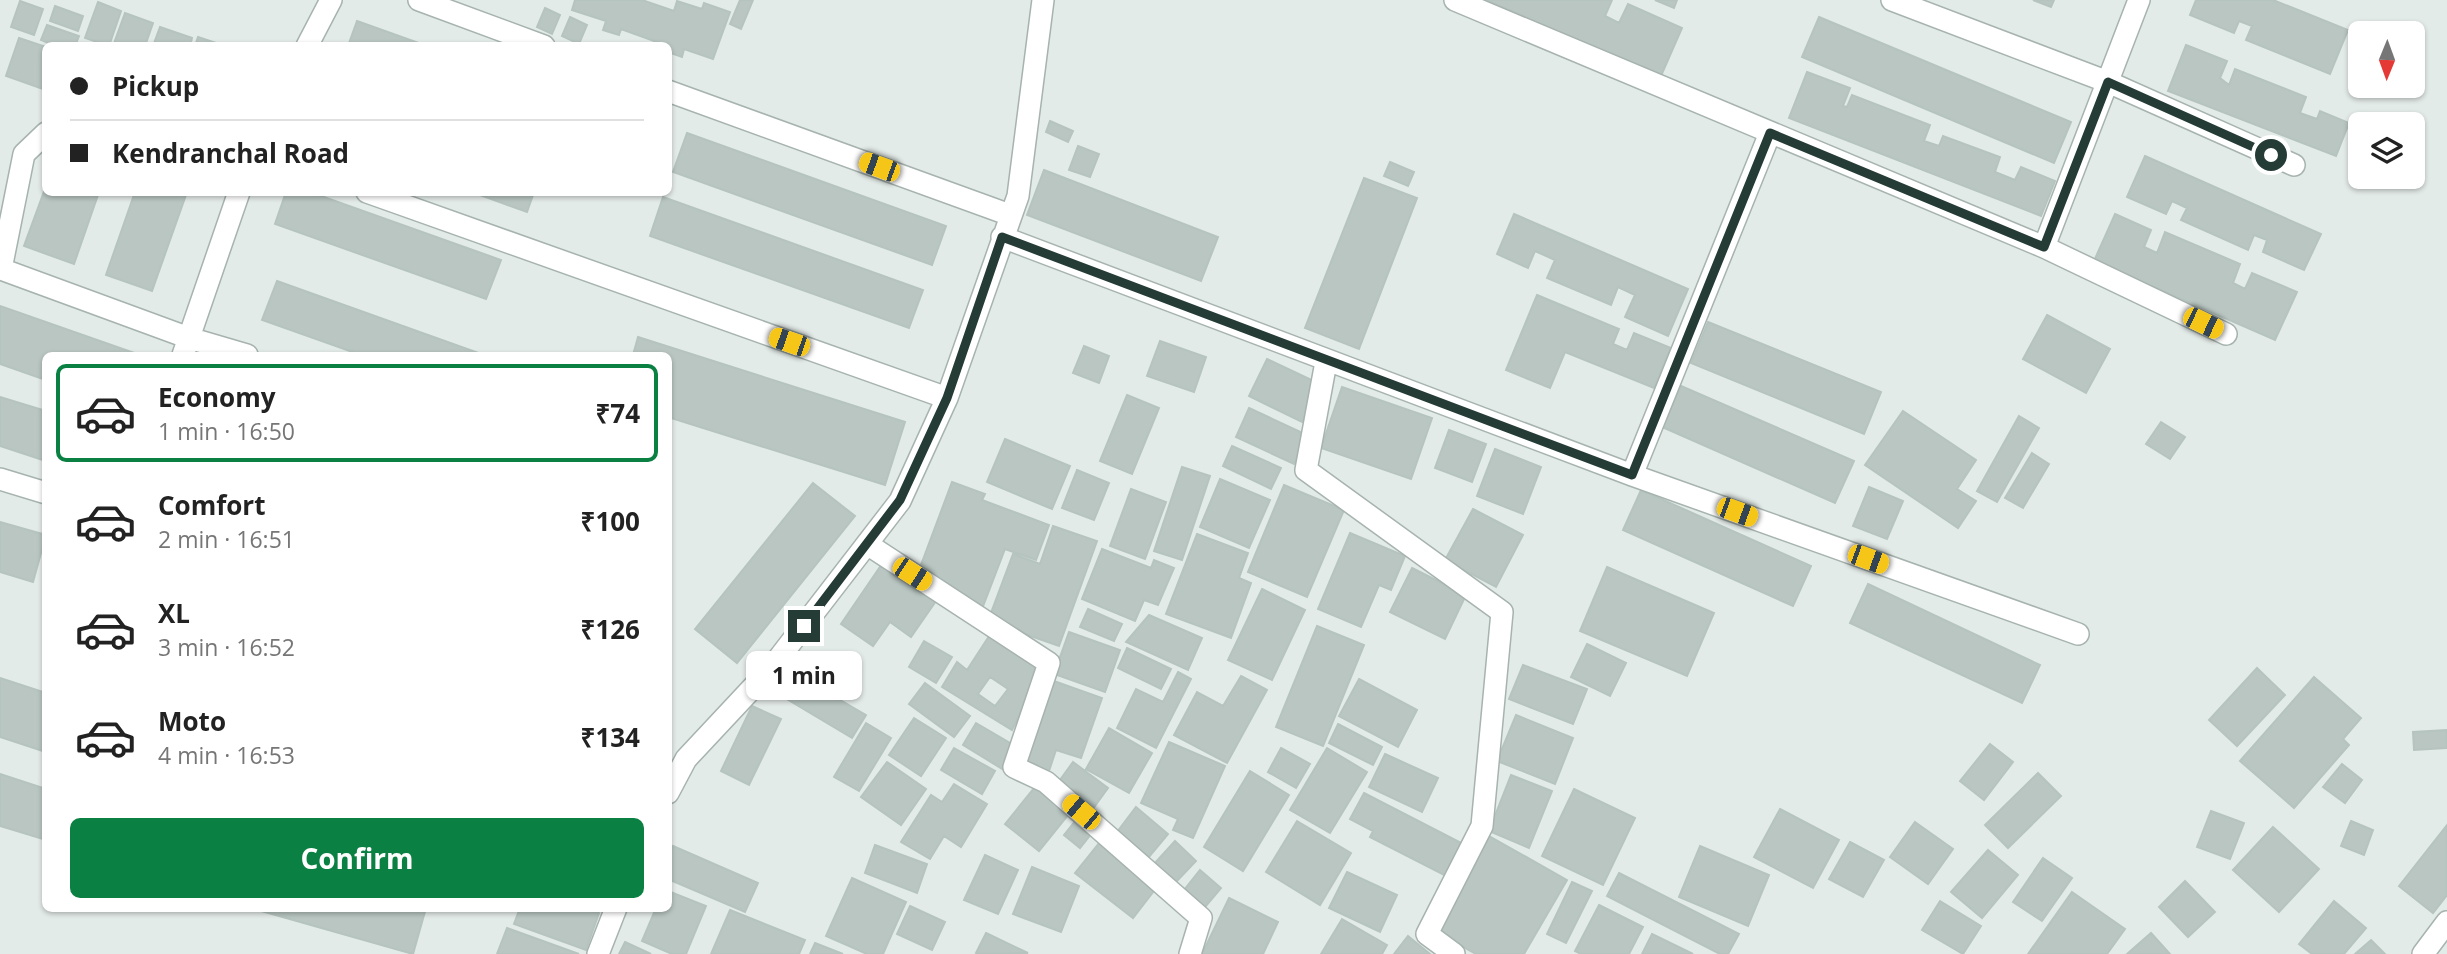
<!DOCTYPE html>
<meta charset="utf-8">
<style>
body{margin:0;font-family:"Open Sans",sans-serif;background:#f6f6f6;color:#222;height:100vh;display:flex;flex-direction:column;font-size:26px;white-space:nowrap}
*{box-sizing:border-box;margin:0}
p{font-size:23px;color:#767676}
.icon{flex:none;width:38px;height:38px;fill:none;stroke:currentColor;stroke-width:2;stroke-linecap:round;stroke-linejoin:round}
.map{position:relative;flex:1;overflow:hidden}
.sheet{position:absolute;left:42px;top:352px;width:630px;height:560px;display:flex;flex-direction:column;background:#fff;border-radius:10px;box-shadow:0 2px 5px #0004}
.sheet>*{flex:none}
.top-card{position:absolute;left:42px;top:42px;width:630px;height:154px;border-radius:10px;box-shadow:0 2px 5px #0004;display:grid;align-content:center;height:154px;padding:0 28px;background:#fff}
.needle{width:46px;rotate:181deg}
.tools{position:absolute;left:2348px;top:21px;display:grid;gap:14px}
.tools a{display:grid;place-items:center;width:77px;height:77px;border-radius:10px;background:#fff;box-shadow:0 2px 5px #0004;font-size:35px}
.end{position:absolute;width:32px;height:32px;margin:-16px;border:9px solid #253b36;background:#fff;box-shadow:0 0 0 4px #fff}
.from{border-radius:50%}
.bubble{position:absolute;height:49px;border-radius:10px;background:#fff;box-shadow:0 2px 5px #0004;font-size:23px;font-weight:700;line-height:49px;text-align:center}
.car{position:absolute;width:21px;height:42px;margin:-21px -10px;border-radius:9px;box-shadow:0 0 5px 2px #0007;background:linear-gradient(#f5c518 24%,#345 0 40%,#f5c518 0 76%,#345 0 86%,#f5c518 0)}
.top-card b{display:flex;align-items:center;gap:24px;height:66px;font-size:26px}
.top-card b+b{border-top:2px solid #e0e0e0}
.top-card i{width:18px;height:18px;background:#222}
ul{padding:12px 0 0;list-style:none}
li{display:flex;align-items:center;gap:21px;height:98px;margin:0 14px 10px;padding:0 14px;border:4px solid transparent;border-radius:10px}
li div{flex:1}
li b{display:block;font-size:26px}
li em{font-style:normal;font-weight:700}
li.on{border-color:#0b8043}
li>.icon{width:63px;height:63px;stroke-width:1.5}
.primary-button{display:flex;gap:14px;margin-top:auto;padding:14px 28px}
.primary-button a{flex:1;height:80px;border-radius:10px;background:#0b8043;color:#fff;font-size:28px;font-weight:700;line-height:80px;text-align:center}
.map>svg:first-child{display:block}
</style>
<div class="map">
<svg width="2447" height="954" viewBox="0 0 2447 954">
<rect width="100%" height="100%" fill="#e3ebe8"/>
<path fill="#b9c6c1" stroke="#b6c4bf" stroke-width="2" fill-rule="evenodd" d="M575 0H642L674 11 677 1 702 9 704 3 730 12 713 59 684 49 682 57 668 52V46L621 29 619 35 603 30 606 21 572 10Z
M740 0H753L741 29 730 24Z
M1486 0H1612L1605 16 1619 23 1628 4 1682 28 1661 76Z
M1655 0H1677L1674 8Z
M2033 0H2054L2051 7Z
M2196 0H2273L2348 30 2330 74 2246 40 2252 26 2239 21 2234 33 2190 15Z
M20 1 43 9 34 35 11 27Z
M98 2 121 11 109 46 85 38Z
M55 6 83 16 78 31 50 21Z
M545 8 560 15 552 34 537 27Z
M125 13 153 23 145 46H113Z
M570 17 587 25 579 44 562 36Z
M1819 17 2071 122 2054 163 1802 57Z
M357 21 427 46H348Z
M47 25 79 36 75 46H56L41 40Z
M160 27 192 38 190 46H153Z
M198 37 222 45 195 46Z
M19 38 46 47V90L6 76Z
M2186 45 2227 61 2220 78 2229 85 2235 69 2306 97 2300 113 2317 119 2320 111 2349 123 2336 156 2168 91Z
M1807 72 1850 88 1843 106 1847 107 1852 95 1930 125 1924 141 1939 146 1943 136 2000 157 1995 172 2015 180 2021 167 2055 181 2041 216 1789 118Z
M1050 121 1073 131 1068 142 1046 132Z
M687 133 946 226 932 265 673 172Z
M1078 146 1099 154 1090 177 1069 170Z
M2145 156 2321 234 2304 270 2263 252 2267 240 2254 235 2248 250 2181 220 2187 208 2172 201 2166 214 2127 197Z
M1390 162 1414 172 1408 186 1384 176Z
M1044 170 1218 237 1201 281 1027 215Z
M1364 178 1417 198 1359 349 1305 328Z
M46 186V192H99L74 264 24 246Z
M135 192H187L152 291 106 275Z
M286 192H310L501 260 486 299 275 224Z
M472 192H534L527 212Z
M663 197 923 290 909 328 650 236Z
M1514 214 1688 289 1668 336 1625 317 1635 295 1618 287 1611 305 1547 278 1555 260 1535 251 1528 268 1497 254Z
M2115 214 2151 230 2144 247 2157 253 2165 232 2240 264 2233 283 2245 289 2252 273 2297 292 2275 340 2094 261Z
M277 281 484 355H361L262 320Z
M1537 295 1619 329 1613 344 1627 350 1634 333 1671 348 1654 388 1565 352 1550 388 1506 370Z
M0 306 140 355H46V380L0 364Z
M2047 315 2110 349 2086 393 2023 359Z
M1708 322 1881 392 1864 434 1691 363Z
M638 337 905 422 885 485 668 417V355H633Z
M1160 341 1206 357 1194 392 1147 376Z
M1084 346 1109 356 1099 383 1073 373Z
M1267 359 1320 384 1302 422 1249 396Z
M1681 386 1854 461 1835 503 1662 427Z
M1342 387 1432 418 1411 479 1321 448Z
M1127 395 1159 408 1132 474 1100 461Z
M0 397 46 411V461L0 446Z
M1249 408 1307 435 1294 464 1236 437Z
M1903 411 1976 460 1957 489 1976 501 1958 528 1865 465Z
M2019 416 2039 428 1997 502 1977 491Z
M2161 422 2185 437 2170 459 2146 444Z
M1449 430 1486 444 1472 482 1435 468Z
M1005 439 1070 466 1052 509 987 482Z
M1232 446 1281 468 1271 489 1223 466Z
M1495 449 1541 467 1523 514 1477 496Z
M2032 453 2049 464 2023 508 2005 498Z
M1182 467 1210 476 1182 560 1154 551Z
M1077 470 1109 483 1094 520 1062 508Z
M1220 479 1270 500 1249 548 1200 527Z
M952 482 985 494 982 500 1049 525 1036 560 1005 549 982 609 947 596 951 585 918 573Z
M813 483 855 516 737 663 695 629Z
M1284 485 1344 510 1307 597 1248 572Z
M1869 487 1903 501 1887 539 1853 526Z
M1131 489 1166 502 1145 559 1110 546Z
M1641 490 1811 566 1793 606 1623 530Z
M1473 509 1523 535 1496 587 1445 560Z
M0 522 46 535 33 582 0 572Z
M1053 526 1097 541 1059 646 988 621 1013 554 1040 564Z
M1350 533 1405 556 1391 590 1379 585 1361 627 1318 609Z
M1197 534 1248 553 1239 578 1251 583 1231 638 1166 614Z
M1102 549 1151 568 1154 560 1174 568 1158 605 1144 600 1135 621 1082 599Z
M882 564 936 601 911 637 890 622 873 646 841 624Z
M1607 567 1714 613 1687 676 1580 631Z
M1412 568 1466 595 1445 639 1390 612Z
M1868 584 2040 665 2022 703 1850 623Z
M1262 589 1305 610 1272 680 1228 660Z
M1088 609 1122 624 1114 641 1080 627Z
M1149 615 1202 638 1188 670 1126 642Z
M1317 626 1364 645 1323 746 1276 727Z
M1069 632 1120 650 1105 692 1054 674Z
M991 633 1044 665 1012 730 942 687 957 662 967 670ZM990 677 1008 689 995 706 978 694Z
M924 641 952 657 936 683 909 667Z
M1587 644 1626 663 1610 696 1571 677Z
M1127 648 1171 669 1161 689 1118 668Z
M1523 665 1587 689 1573 724 1509 699Z
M2257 668 2285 695 2237 746 2209 720Z
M1178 672 1191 679 1156 748 1117 728 1136 689 1163 702Z
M799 676 866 715 852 738 785 698Z
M1241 676 1267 690 1227 763 1174 735 1197 692 1223 706Z
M2314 677 2361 718 2343 739 2349 745 2294 808 2240 761Z
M0 678 46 693V752L0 737Z
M1359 679 1417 710 1398 747 1339 716Z
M1051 680 1102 698 1081 758 1056 750 1048 774 1021 765Z
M925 683 970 716 954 737 909 704Z
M752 706 781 719 749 785 721 771Z
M1516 715 1573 738 1555 784 1497 761Z
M914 718 946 738 921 776 889 755Z
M866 723 891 738 859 791 834 777Z
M976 723 1017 747 1004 770 963 745Z
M1338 724 1382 747 1373 765 1329 743Z
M1109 728 1152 753 1129 793 1086 769Z
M2447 730V748L2414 750 2413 732Z
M1169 742 1225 766 1193 838 1173 830 1178 819 1141 803Z
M1990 744 2013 762 1984 800 1960 781Z
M954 748 995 771 982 794 941 770Z
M1281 748 1310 764 1296 788 1268 772Z
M1327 748 1367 772 1330 833 1290 810Z
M1385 754 1438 778 1422 812 1369 787Z
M887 762 926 789 901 825 861 797Z
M1073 762 1108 788 1092 810 1057 784Z
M2342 764 2362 780 2345 803 2323 787Z
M1250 771 1289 795 1243 871 1204 847Z
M2038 773 2061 796 2008 848 1985 825Z
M0 774 46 789V840L0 826Z
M1511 775 1552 791 1529 848 1489 831Z
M954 784 987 804 961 847 944 836 930 859 901 842 931 795 942 802Z
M1035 787 1069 814 1039 851 1005 824Z
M1574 789 1635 818 1603 885 1542 856Z
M1364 793 1465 845 1448 877 1370 837 1373 831 1350 819Z
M1136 807 1168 834 1148 858 1117 832Z
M1780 809 1839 840 1813 888 1754 857Z
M2211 811 2244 823 2230 859 2197 847Z
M1076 820 1092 833 1080 848 1064 835Z
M1297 821 1351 853 1320 905 1266 872Z
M2351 821 2373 830 2364 855 2341 846Z
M1915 822 1953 849 1928 884 1890 857Z
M2447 825V895L2433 913 2399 886Z
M2273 827 2319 869 2279 912 2233 870Z
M1489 836 1567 880 1524 954H1476L1435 931Z
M1175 841 1196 861 1174 884 1154 864Z
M1100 842 1157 887 1133 918 1075 873Z
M1850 842 1884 860 1863 897 1829 879Z
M875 845 927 864 917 893 865 873Z
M673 846 758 883 745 912 668 879V857Z
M1700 846 1769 875 1748 926 1679 897Z
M1988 850 2018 875 1982 918 1951 892Z
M985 855 1018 870 998 914 964 900Z
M2043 858 2072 878 2042 921 2013 902Z
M1032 867 1079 886 1061 932 1013 914Z
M1200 870 1221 888 1205 907 1184 890Z
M1347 872 1397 895 1380 932 1329 908Z
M1619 873 1739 934 1728 954H1720L1607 896Z
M852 878 906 902 883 954H867L826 936Z
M2185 881 2215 912 2188 937 2159 907Z
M1572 882 1592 891 1566 943 1547 934Z
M668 891 706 906 686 954H672L642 941 656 908H668Z
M2072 892 2125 929 2107 954H2028Z
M1229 898 1278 922 1263 954H1202Z
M1940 901 1981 926 1963 954 1922 930Z
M2334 901 2366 928 2344 954H2312L2299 944Z
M1599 905 1643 927 1629 954H1581L1575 951Z
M910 906 945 922 932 950 897 934Z
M251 908H426L413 954Z
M520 908H585L599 913 586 950 514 924Z
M730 910 805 940 799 954H711Z
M1342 919 1387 945 1382 954H1321Z
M507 928 579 954H497Z
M986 933 1028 953 979 954 976 953Z
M2151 933 2170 954H2127Z
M1652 934 1693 954H1642Z
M1408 936 1430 954H1394Z
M2371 940 2385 954H2355Z
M625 942 651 954H619Z
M815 943 843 954H810Z"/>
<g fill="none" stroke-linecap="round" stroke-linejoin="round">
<g stroke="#a6b3af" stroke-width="24">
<path id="minor" d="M419 0 544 46
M1455 0 2044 247 2226 334
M1892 0 2108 82 2294 165
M307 46 331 0
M668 91 1010 215
M46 133 24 154 1 269 189 338 247 355
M367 192 947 398
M1002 237 1632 475 2078 634
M2044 247 2139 0
M183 355 239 192
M1326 362 1306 470 1502 612 1482 826 1427 934 1454 954
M1632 475 1770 133
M0 479 46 493
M867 544 1049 663 1014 767 1046 782 1201 918 1190 954
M668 793 686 759 772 667 900 501 947 398 1018 196 1043 0
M598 954 616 908
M2423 954 2447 922"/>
</g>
<use href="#minor" stroke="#fff" stroke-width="21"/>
</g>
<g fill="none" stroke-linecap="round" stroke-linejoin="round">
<path stroke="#253b36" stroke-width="9" d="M804 626 900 500 947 398 1002 237 1632 475 1770 133 2044 247 2108 82 2271 155"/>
</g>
</svg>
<div class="tools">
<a><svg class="needle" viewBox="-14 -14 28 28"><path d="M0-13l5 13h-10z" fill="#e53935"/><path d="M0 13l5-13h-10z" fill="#767676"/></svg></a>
<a><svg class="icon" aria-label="layers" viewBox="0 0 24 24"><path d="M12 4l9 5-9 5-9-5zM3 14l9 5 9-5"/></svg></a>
</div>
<i class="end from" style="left:2271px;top:155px"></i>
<i class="end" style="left:804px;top:626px"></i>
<div class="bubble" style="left:746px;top:651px;width:116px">1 min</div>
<i class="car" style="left:879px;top:167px;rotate:290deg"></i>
<i class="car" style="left:2203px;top:323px;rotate:116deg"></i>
<i class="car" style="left:789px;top:342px;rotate:289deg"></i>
<i class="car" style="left:1737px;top:512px;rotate:110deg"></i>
<i class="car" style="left:1868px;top:559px;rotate:110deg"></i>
<i class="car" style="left:912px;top:574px;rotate:123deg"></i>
<i class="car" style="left:1081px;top:812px;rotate:310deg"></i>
<div class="top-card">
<b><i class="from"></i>Pickup</b>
<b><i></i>Kendranchal Road</b>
</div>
<section class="sheet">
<ul>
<li class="on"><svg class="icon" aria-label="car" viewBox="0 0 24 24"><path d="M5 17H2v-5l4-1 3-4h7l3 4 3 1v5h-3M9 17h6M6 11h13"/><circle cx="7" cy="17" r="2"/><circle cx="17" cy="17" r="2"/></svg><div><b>Economy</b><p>1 min · 16:50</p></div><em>₹74</em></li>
<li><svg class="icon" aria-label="car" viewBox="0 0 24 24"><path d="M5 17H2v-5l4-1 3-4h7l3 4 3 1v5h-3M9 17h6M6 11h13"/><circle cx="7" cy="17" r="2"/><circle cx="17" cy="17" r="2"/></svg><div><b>Comfort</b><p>2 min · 16:51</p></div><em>₹100</em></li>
<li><svg class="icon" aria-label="car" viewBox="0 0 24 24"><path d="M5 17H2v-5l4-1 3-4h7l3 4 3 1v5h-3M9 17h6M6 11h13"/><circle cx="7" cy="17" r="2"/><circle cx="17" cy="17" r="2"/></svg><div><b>XL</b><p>3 min · 16:52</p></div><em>₹126</em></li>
<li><svg class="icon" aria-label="car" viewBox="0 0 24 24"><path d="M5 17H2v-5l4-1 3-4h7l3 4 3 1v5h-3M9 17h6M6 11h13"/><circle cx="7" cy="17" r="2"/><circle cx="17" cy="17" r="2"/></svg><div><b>Moto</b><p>4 min · 16:53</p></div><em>₹134</em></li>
</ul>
<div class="primary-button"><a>Confirm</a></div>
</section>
</div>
